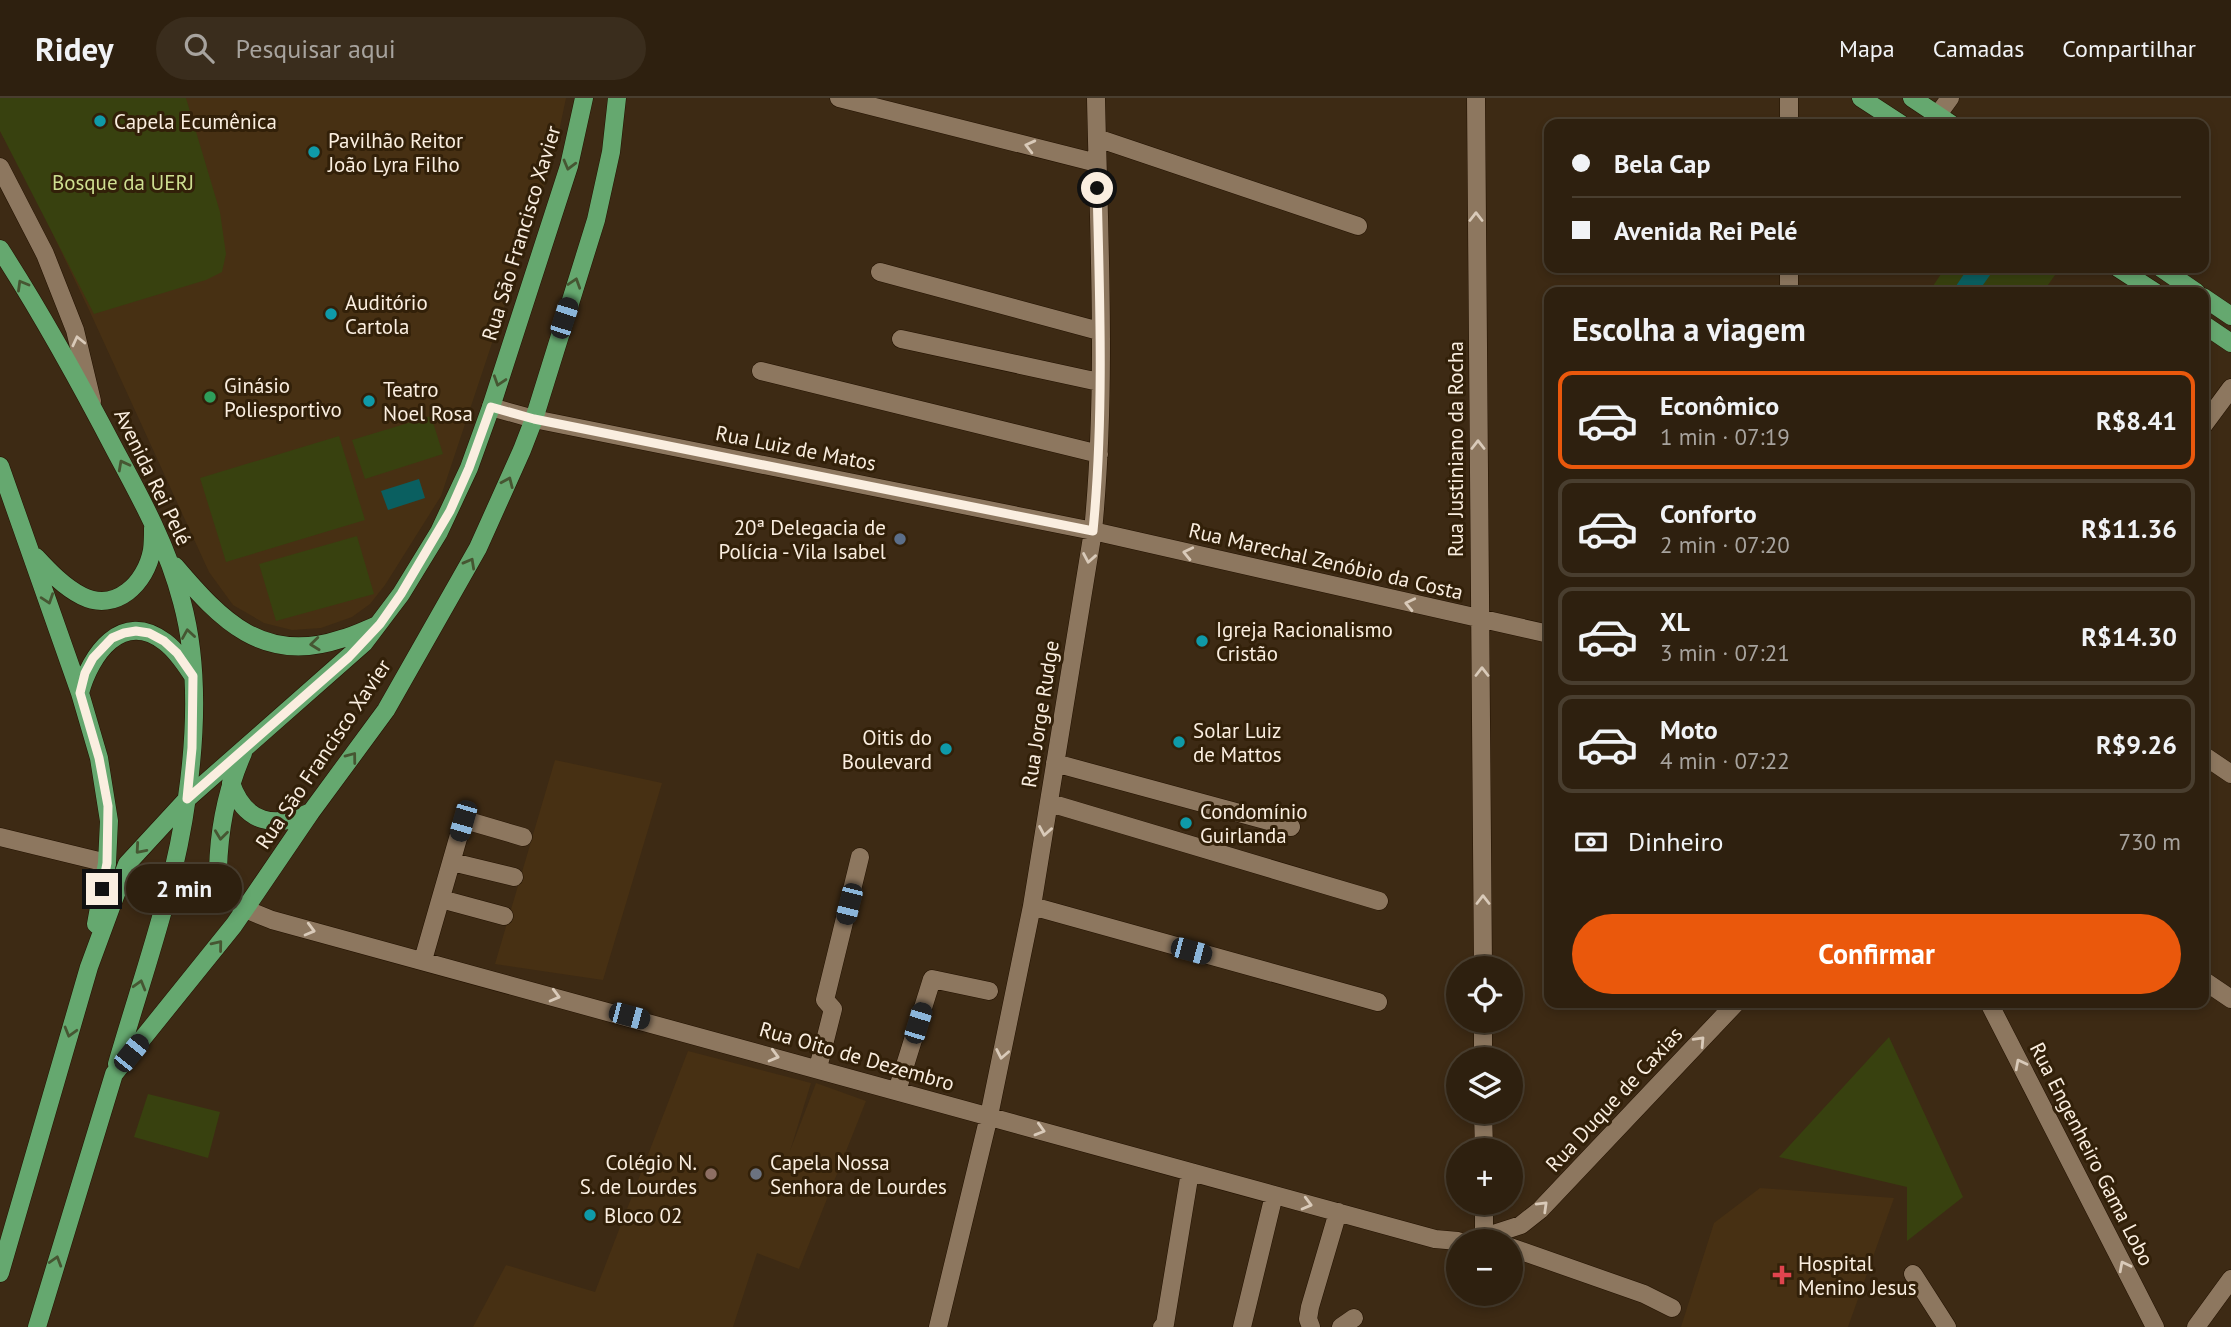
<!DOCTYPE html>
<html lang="pt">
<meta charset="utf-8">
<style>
body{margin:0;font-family:"PT Sans",sans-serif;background:#3a2d1d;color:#f1f3f6;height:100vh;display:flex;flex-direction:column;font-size:26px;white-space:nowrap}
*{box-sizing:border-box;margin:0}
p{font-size:23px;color:#a7a39e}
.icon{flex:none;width:38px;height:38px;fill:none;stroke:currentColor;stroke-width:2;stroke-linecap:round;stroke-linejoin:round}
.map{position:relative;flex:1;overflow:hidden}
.drawer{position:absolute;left:1544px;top:189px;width:665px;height:721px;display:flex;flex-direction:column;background:#2e200f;border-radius:14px;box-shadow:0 4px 10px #0003,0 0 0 2px #493e2f}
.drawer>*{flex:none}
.guide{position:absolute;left:1544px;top:21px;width:665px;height:154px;border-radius:14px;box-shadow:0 4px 10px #0003,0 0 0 2px #493e2f;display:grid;align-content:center;height:154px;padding:0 28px;background:#2e200f}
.fabs{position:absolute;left:1446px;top:858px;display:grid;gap:14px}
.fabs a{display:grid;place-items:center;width:77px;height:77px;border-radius:50%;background:#2e200f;box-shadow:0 4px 10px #0003,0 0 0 2px #493e2f;font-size:35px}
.end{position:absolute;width:32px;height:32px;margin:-16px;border:9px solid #faeee0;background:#111;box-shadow:0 0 0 4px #111}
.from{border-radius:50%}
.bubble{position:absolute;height:49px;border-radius:24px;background:#2e200f;box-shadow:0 4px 10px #0003,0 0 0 2px #493e2f;font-size:23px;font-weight:600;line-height:49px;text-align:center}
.car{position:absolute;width:21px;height:42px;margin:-21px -10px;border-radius:9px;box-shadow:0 0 5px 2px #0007;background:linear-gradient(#222 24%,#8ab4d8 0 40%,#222 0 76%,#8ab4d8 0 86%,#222 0)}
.guide b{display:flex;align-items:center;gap:24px;height:66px;font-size:26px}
.guide b+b{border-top:2px solid #493e2f}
.guide i{width:18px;height:18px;background:#f1f3f6}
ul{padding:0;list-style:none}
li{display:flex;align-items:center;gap:21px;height:98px;margin:0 14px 10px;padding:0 14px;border:4px solid #493e2f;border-radius:14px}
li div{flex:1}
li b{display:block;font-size:26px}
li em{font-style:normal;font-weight:600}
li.current{border-color:#ea580c}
li>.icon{width:63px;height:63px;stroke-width:1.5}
h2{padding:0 28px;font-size:32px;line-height:84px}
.pay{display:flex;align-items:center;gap:18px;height:77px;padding:0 28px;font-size:26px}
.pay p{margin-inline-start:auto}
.button{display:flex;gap:14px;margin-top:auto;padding:14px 28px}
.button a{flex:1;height:80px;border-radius:42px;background:#ea580c;color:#fff;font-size:28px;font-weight:600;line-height:80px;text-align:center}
header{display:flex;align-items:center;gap:42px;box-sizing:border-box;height:98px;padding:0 35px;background:#2e200f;border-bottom:2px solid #493e2f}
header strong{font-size:33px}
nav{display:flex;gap:38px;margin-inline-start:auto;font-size:24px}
.search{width:490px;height:63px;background:#3a2d1d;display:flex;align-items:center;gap:18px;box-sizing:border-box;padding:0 24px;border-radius:38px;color:#a7a39e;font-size:26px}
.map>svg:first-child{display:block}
</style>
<header>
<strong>Ridey</strong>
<div class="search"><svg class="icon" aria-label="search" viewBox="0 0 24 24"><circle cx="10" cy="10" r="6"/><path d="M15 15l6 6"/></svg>Pesquisar aqui</div>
<nav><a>Mapa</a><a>Camadas</a><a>Compartilhar</a></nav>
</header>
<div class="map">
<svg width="2231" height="1229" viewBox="0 0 2231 1229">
<rect width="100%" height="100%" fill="#3d2a14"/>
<path fill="#473013" d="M0 0H566L553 62 441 398 385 487 370 506 352 519 321 530 292 532 264 525 233 507 209 474 90 214 32 92 0 33Z
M555 662 662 685 603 882 495 866Z
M688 953 811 985 790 1053 816 985 866 1003 799 1171 757 1155 733 1229H473L506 1167 595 1194Z
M1760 1090 1894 1100 1848 1229H1681L1714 1125Z"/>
<path fill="#38410f" d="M0 0H186L220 114 226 156 222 174 206 182 94 216 0 33Z
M1945 170H2060L2043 194H1929Z
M431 318 443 356 365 381 352 342Z
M339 338 365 422 226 464 200 380Z
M357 438 374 496 276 523 259 466Z
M1889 939 1963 1099 1907 1143V1089L1779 1059Z
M148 996 220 1014 208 1060 134 1039Z"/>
<path fill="#0a5f60" d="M1968 170H1995L1978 194H1952Z
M419 381 425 400 388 412 381 393Z"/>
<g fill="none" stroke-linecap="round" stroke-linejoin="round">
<g stroke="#231200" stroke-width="19">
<path id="minor" d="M839 0 1097 65
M1476 0 1483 870
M1789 0V26
M1931 26 1950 0
M1097 40 1358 128
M0 69 45 156 75 232 92 303
M1789 170V194
M880 174 1099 233
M901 241 1099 284
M761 273 1099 356
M491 309 534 321 1093 433 1549 536
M2203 328 2231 290
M2203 657 2231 676
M1055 665 1291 729
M1050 705 1379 803
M0 739 107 765
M452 764 514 779
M441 801 504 818
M1032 808 1378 904
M245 811 272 822C660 926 1047 1035 1435 1141L1458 1143
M423 862 463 723 465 722 523 739
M2203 882 2231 901
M1989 905 2155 1229
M1483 922V961
M818 970 833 911 825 902 860 759
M897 993 932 881 989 893
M1483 1013 1484 1052
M1484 1104V1139
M1484 1139 1521 1127 1540 1112 1736 905
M1510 1149 1644 1196 1672 1210
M1913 1176 1947 1229
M938 1229 989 1018 1032 808 1093 433C1107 290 1099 144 1096 0
M1162 1229 1165 1226 1190 1074
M1242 1229 1274 1097
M1311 1229 1308 1221 1310 1209 1338 1114
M1341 1229 1354 1220
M2196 1229 2231 1181"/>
</g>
<g stroke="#231200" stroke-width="19">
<path id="major" d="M1861 0 1901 26
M1912 0 1951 26
M0 151C42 216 80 285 116 354 142 402 168 450 182 504 199 567 196 636 187 699 175 790 142 879 117 966
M2118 170 2155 194
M2161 170 2196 194
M2203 199 2231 218
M2203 226 2231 245
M0 368 80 595 99 660 109 723 107 765 96 826
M36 459C49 473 64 489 82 498 116 515 146 485 152 452 153 445 153 437 153 430
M175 468C221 522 263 567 341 541 353 538 365 532 377 527
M80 595C90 557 122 511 165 544 177 553 185 566 193 578
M243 655C227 691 219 732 218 772 219 789 232 801 245 811
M231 685C245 726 275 731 311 714
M0 1175 89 869 127 766 187 701 364 545 401 496 439 434 469 370 491 309 569 68 584 0
M37 1229 114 976 234 827 311 714 386 612 478 450 522 352 534 321 596 122 611 54 617 0"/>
</g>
<use href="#minor" stroke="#8d775f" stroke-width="18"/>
<use href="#major" stroke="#65a86f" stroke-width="18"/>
</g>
<defs><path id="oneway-chevron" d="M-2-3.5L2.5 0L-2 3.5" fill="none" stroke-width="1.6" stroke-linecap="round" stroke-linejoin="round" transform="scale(1.75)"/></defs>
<g stroke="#d9cab9">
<use href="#oneway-chevron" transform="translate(1030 48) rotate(-166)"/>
<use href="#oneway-chevron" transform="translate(1476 119) rotate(-90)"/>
<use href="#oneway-chevron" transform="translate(78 243) rotate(-103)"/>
<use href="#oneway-chevron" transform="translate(1478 347) rotate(-90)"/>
<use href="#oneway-chevron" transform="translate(1188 455) rotate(-167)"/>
<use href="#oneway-chevron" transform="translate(1089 460) rotate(100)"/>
<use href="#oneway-chevron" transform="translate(1410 506) rotate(-167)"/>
<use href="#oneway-chevron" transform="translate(1482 574) rotate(-90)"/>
<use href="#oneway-chevron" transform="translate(1045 733) rotate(100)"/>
<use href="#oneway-chevron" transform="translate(1483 802) rotate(-90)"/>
<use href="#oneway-chevron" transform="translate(310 832) rotate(15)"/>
<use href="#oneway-chevron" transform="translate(555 898) rotate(15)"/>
<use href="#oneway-chevron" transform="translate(1700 943) rotate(-47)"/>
<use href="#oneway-chevron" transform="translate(1002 956) rotate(101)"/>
<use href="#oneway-chevron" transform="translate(774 958) rotate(15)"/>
<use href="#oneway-chevron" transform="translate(2020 966) rotate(-117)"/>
<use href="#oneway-chevron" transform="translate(1040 1032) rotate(16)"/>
<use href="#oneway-chevron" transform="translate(1307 1106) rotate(15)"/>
<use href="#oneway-chevron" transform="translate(1543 1108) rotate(-44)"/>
<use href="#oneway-chevron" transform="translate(2124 1168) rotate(-117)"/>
</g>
<g stroke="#465632">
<use href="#oneway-chevron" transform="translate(569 67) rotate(105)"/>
<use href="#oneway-chevron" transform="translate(575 185) rotate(-72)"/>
<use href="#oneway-chevron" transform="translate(22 187) rotate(-120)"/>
<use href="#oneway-chevron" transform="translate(499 283) rotate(108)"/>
<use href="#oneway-chevron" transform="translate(123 367) rotate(-118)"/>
<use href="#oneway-chevron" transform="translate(508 384) rotate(-66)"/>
<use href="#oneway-chevron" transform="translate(470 465) rotate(-61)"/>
<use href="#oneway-chevron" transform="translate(48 501) rotate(71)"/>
<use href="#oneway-chevron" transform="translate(188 536) rotate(-99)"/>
<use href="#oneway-chevron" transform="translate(315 546) rotate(174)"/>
<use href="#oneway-chevron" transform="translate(352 659) rotate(-53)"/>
<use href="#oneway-chevron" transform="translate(221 737) rotate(97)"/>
<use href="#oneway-chevron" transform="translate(140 751) rotate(131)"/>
<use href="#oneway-chevron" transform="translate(218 847) rotate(-51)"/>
<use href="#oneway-chevron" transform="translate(140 887) rotate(-74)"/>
<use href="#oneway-chevron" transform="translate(70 934) rotate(106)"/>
<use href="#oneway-chevron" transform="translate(56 1163) rotate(-73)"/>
</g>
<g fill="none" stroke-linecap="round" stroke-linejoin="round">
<path stroke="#faeee0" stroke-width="9" d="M102 791 107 765 108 708 99 660 80 595 85 575 93 560 112 540 124 535 136 533 149 535 164 543 177 555 193 578 192 650 187 701 349 559 380 526 401 496 450 413 469 370 491 309 534 321 1093 433C1104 320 1100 205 1097 90"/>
</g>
<g fill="#0f9aa8" stroke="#322009" stroke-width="2.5">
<circle cx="100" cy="23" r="7"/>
<circle cx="314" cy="54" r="7"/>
<circle cx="331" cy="216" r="7"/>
<circle cx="369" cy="303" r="7"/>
<circle cx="1202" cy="543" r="7"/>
<circle cx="1179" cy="644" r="7"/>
<circle cx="946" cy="651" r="7"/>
<circle cx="1186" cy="725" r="7"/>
<circle cx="590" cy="1117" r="7"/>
</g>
<circle fill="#2e9e5b" stroke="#322009" stroke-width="2.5" cx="210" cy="299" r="7"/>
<circle fill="#5c6f8a" stroke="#322009" stroke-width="2.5" cx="900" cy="441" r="7"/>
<circle fill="#8d6e63" stroke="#322009" stroke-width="2.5" cx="711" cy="1076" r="7"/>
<circle fill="#6b7280" stroke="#322009" stroke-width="2.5" cx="756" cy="1076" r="7"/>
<path fill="#e0444e" stroke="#322009" stroke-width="2.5" d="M1778.5 1166.5h7v7h7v7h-7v7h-7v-7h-7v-7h7z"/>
<g text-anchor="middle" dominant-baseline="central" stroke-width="6" stroke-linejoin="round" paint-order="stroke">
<g font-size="21" fill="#faeee0" stroke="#322009" text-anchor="start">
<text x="114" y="23">Capela Ecumênica</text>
<text x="328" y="42">Pavilhão Reitor<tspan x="328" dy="24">João Lyra Filho</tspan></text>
<text x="345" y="204">Auditório<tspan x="345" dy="24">Cartola</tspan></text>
<text x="224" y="287">Ginásio<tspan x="224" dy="24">Poliesportivo</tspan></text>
<text x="383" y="291">Teatro<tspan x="383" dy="24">Noel Rosa</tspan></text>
<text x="886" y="429" text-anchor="end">20ª Delegacia de<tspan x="886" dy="24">Polícia - Vila Isabel</tspan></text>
<text x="1216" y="531">Igreja Racionalismo<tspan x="1216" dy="24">Cristão</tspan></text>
<text x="1193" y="632">Solar Luiz<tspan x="1193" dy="24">de Mattos</tspan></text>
<text x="932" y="639" text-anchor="end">Oitis do<tspan x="932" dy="24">Boulevard</tspan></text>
<text x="1200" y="713">Condomínio<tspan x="1200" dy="24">Guirlanda</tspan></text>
<text x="697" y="1064" text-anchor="end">Colégio N.<tspan x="697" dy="24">S. de Lourdes</tspan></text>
<text x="770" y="1064">Capela Nossa<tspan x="770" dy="24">Senhora de Lourdes</tspan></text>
<text x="604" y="1117">Bloco 02</text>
<text x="1798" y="1165">Hospital<tspan x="1798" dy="24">Menino Jesus</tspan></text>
</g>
<g font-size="21" fill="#cedf91" stroke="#322009">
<text x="123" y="84">Bosque da UERJ</text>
</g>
<g font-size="21" fill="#faeee0" stroke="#322009">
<text transform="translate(521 135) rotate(-73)">Rua São Francisco Xavier</text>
<text transform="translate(796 350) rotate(11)">Rua Luiz de Matos</text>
<text transform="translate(1455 351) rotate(-90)">Rua Justiniano da Rocha</text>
<text transform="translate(153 379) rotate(64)">Avenida Rei Pelé</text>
<text transform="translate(1326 463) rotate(13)">Rua Marechal Zenóbio da Costa</text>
<text transform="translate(1040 616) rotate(-81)">Rua Jorge Rudge</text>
<text transform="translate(323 656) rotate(-56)">Rua São Francisco Xavier</text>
<text transform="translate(857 958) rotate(16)">Rua Oito de Dezembro</text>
<text transform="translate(1614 1001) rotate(-47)">Rua Duque de Caxias</text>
<text transform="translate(2092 1056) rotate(63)">Rua Engenheiro Gama Lobo</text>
</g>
</g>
</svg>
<div class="fabs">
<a><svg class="icon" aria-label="locate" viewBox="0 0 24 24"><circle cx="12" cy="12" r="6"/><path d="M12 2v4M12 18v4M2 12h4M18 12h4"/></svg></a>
<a><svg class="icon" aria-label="layers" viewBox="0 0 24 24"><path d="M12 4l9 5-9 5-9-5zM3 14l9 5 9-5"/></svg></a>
<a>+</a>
<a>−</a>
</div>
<i class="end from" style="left:1097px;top:90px"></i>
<i class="end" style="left:102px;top:791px"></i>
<div class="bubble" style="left:126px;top:766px;width:116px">2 min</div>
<i class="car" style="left:564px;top:220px;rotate:18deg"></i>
<i class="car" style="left:463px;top:723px;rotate:196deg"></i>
<i class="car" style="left:849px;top:806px;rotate:194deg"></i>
<i class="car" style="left:1191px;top:853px;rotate:105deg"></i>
<i class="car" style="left:629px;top:918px;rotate:105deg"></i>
<i class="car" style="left:918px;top:925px;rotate:17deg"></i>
<i class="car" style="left:131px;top:955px;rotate:39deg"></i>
<div class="guide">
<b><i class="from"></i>Bela Cap</b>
<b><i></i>Avenida Rei Pelé</b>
</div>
<section class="drawer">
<h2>Escolha a viagem</h2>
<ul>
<li class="current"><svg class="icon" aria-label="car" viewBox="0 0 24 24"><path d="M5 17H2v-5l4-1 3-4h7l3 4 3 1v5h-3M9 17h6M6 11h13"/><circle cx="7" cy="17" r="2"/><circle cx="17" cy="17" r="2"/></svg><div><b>Econômico</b><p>1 min · 07:19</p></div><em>R$8.41</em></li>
<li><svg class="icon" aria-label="car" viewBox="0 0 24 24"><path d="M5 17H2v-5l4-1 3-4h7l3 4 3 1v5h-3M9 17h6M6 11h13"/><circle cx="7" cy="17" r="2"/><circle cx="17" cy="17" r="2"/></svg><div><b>Conforto</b><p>2 min · 07:20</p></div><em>R$11.36</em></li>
<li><svg class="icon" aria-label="car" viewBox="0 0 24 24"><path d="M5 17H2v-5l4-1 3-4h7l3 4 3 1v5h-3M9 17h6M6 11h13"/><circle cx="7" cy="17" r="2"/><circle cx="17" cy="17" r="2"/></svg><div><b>XL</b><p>3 min · 07:21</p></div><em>R$14.30</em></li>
<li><svg class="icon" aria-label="car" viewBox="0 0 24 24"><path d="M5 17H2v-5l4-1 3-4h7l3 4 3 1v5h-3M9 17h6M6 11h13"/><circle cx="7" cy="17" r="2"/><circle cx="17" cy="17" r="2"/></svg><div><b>Moto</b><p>4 min · 07:22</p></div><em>R$9.26</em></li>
</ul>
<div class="pay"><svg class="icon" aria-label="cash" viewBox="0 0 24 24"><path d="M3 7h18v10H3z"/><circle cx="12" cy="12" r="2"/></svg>Dinheiro<p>730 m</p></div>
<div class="button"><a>Confirmar</a></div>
</section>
</div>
